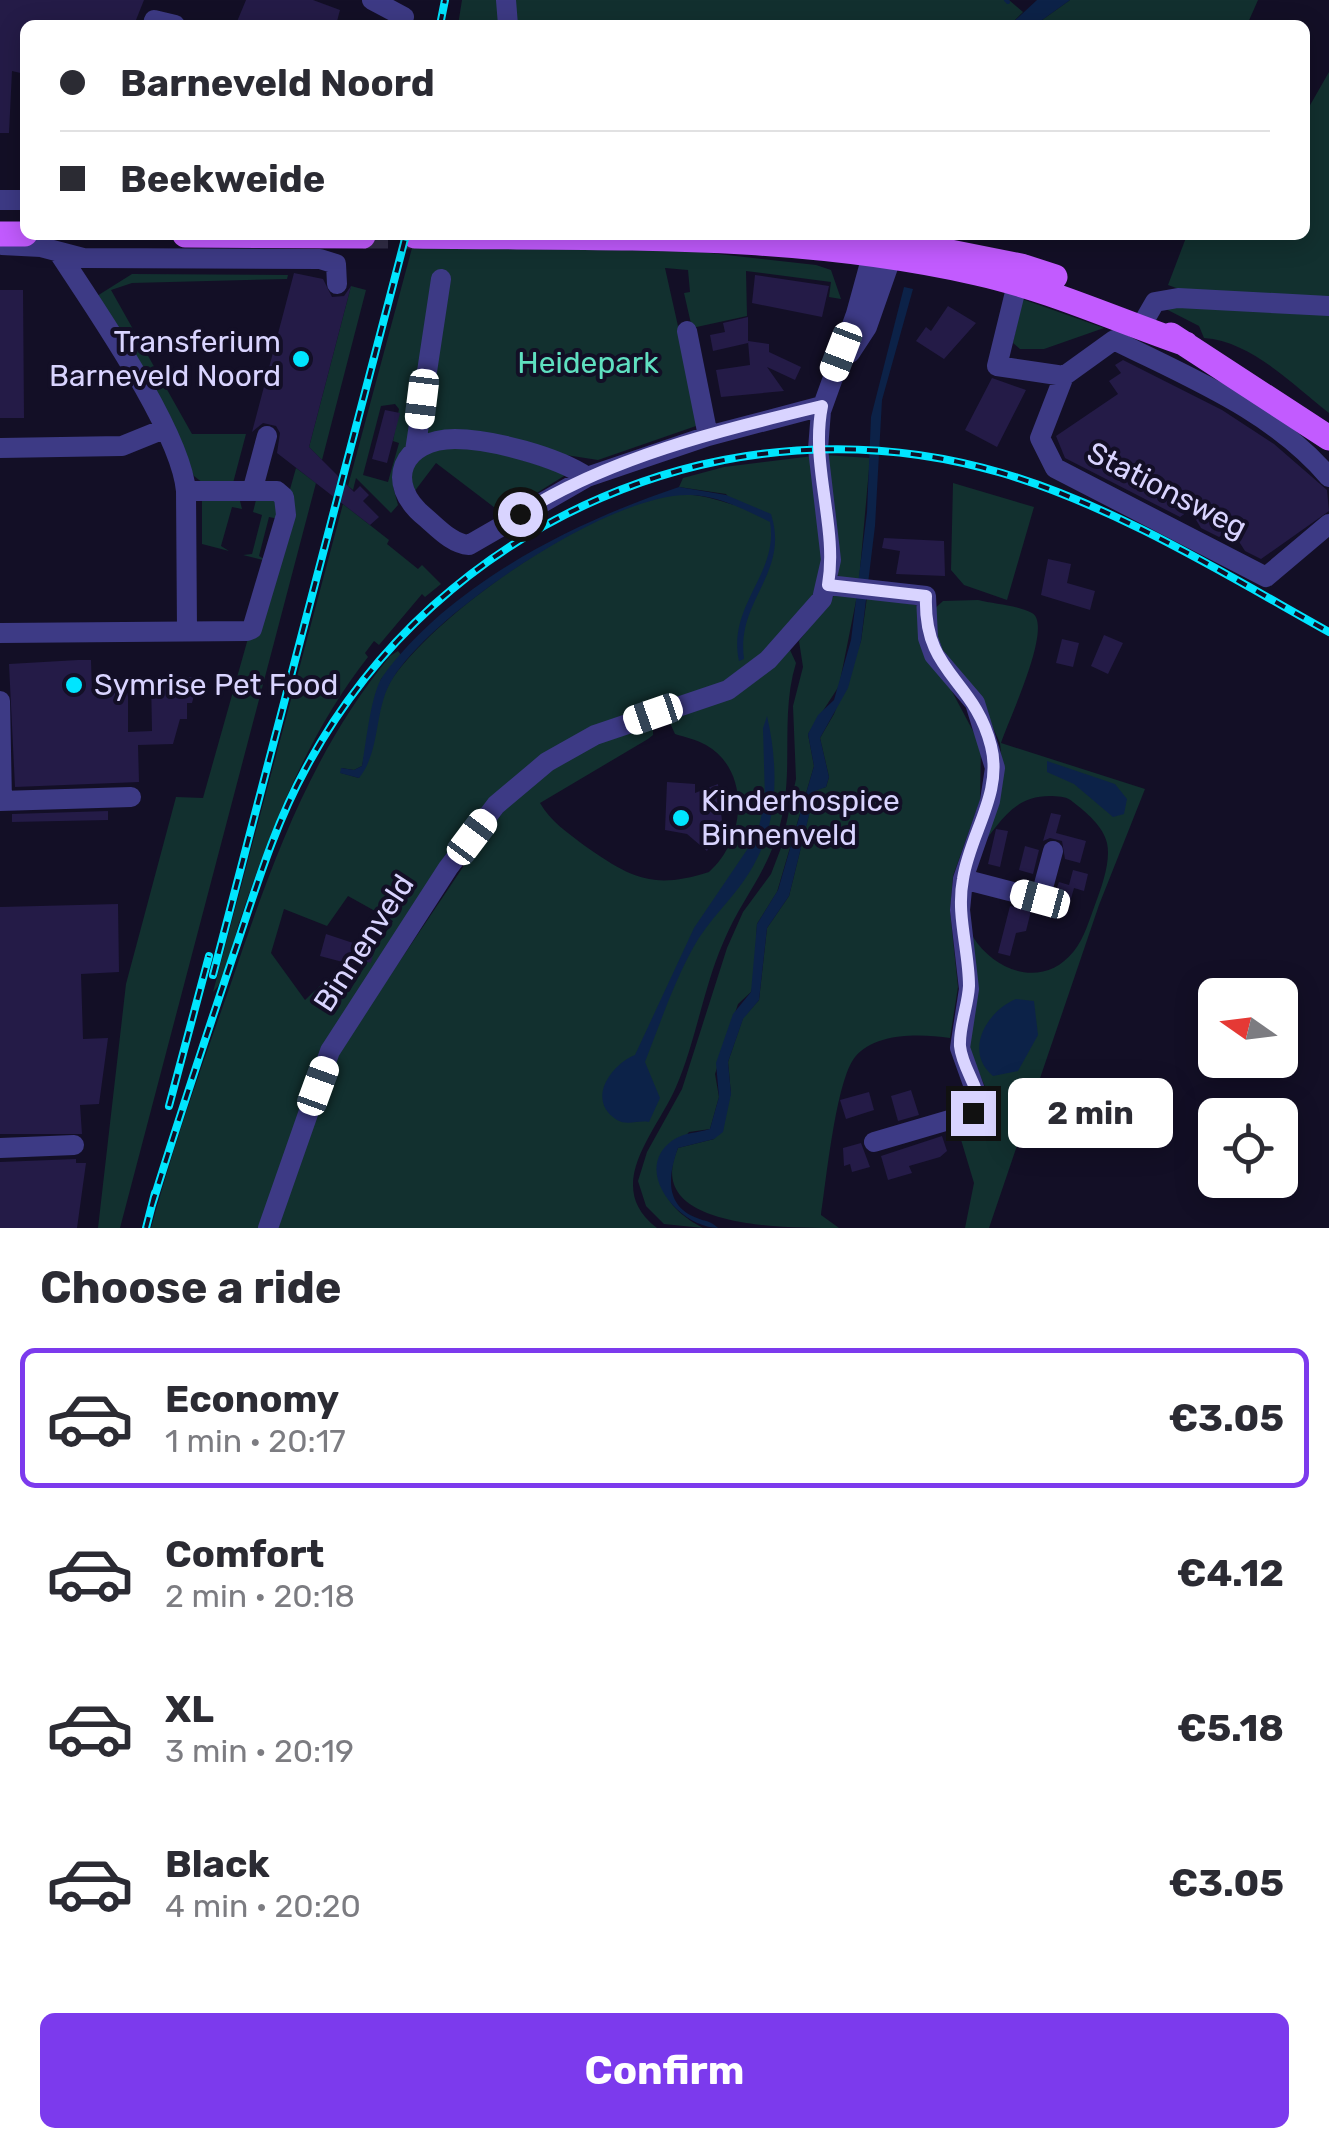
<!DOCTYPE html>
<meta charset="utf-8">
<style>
body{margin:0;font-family:Rubik,sans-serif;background:#f7f7f7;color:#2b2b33;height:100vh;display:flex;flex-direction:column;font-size:38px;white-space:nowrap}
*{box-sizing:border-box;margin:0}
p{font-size:32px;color:#7c7c81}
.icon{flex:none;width:55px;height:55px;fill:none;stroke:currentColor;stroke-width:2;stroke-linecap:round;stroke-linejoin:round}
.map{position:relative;height:1228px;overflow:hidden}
.panel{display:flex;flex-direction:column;background:#fff;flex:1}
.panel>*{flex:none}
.top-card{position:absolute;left:20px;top:20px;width:1290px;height:220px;border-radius:15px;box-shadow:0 5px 25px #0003;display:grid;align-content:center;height:220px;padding:0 40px;background:#fff}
.needle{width:65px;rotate:284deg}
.fabs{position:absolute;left:1198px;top:978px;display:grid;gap:20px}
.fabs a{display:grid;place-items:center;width:100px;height:100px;border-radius:15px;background:#fff;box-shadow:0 5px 25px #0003;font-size:50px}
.end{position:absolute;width:45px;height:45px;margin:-22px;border:12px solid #d9d4ff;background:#111;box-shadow:0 0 0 5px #111}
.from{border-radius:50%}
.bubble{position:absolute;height:70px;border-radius:15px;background:#fff;box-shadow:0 5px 25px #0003;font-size:32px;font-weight:700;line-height:70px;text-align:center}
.car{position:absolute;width:30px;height:60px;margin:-30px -15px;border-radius:12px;box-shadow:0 0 8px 2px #0007;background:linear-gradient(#fff 24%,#345 0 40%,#fff 0 76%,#345 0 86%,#fff 0)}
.top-card b{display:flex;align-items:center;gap:35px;height:95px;font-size:38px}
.top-card b+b{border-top:2px solid #e1e1e2}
.top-card i{width:25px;height:25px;background:#2b2b33}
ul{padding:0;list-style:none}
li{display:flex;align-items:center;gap:30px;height:140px;margin:0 20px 15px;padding:0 20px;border:5px solid transparent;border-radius:15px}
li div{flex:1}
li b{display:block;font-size:38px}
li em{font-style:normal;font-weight:700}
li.selected{border-color:#7c3aed}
li>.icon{width:90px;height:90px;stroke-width:1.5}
h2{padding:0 40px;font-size:45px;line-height:120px}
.button{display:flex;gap:20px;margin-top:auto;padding:20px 40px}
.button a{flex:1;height:115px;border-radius:15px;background:#7c3aed;color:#fff;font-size:40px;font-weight:700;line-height:115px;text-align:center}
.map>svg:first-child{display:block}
</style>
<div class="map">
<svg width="1329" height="1228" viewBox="0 0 1329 1228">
<rect width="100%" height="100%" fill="#130f26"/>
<path fill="#12302f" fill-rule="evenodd" d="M462 0H499V25H458Z
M512 0H1009L1023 12 1010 25H514Z
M1070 0H1258L1247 25H1035Z
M1329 72V413C1293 385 1251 341 1204 338L1199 326 1160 306 1179 289 1168 285 1187 235H1305V114Z
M412 248 683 250 816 265 831 270 841 299 829 297 831 282 746 271 747 316 692 328 684 293 690 292 688 270 665 268 699 420 696 426 598 460 445 436 393 486 398 505 391 513 356 478 353 490 348 486ZM395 404 399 409 393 441 399 443 388 482 363 475 381 406Z
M132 274 288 275 287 279 132 283 111 290 192 434H246L233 483H203L194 476 97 296Z
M351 286 366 290 322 460 309 447Z
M1022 299 1104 328 1044 349H1020L1013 343Z
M478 446 563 473 564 476 503 514 436 463 411 496 409 469 435 447Z
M825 455 870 458 859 581H846L836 574Z
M813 456 823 576 798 621 740 675 545 757 341 1024 263 1228H151C173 1147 201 1068 229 989 270 869 308 756 390 656L398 651 402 656 381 679 362 766 354 770 341 768V773L359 778C368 750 378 698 394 676 445 607 581 513 666 496 689 491 711 498 734 505L726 494 679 487 683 478 724 467ZM348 896 393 921 349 992 325 981 305 1000 271 953 284 909 327 926Z
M296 468 316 483 120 1228H98L126 984 176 797 203 798Z
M953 483 1034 507 1007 600 964 585 951 570Z
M202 499 240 501 242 509 232 507 221 546 229 551 202 544Z
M256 500H275L279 519 269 517 259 556 267 561 243 555 252 554 262 515 253 512Z
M343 504 389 540 387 544 418 569 422 565 441 584 425 597 422 594 379 645 374 641 365 653 368 657C308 733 271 828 239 923 233 942 226 981 213 992Z
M836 593 857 596 839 686 808 734 814 766 777 892 757 924 754 980 751 992 738 1004 715 1074 719 1097 710 1129 689 1132 657 1170C663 1199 677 1214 703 1228L664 1224 646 1206 638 1181 647 1152 682 1089 727 948 743 912 771 874 781 848 796 779 793 706 803 667 799 641Z
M867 597 916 605 947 682 981 746 980 800 953 876 950 911 958 987 950 1038C921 1034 876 1032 855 1057 836 1080 826 1183 821 1215L839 1228C778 1228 642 1228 678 1148L714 1139 731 1094 728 1062 743 1018 759 1000 767 928 789 896 815 790 826 787 829 777 820 738 834 714 861 641Z
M978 600C994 604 1017 605 1032 613 1054 625 1008 721 1001 743L1145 789 1099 905 989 1228H965L974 1183 956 1123 974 1119 980 1126H988L986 1089 968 1047 976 989 973 937C996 973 1044 989 1074 951 1084 939 1090 918 1096 902 1102 886 1111 861 1107 843 1103 826 1086 812 1073 802 1066 796 1062 797 1052 796 1012 795 1000 824 977 851L1003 774 1000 743 982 704 935 646 932 611 943 601Z
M790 650 796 663C780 715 794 768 781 821 768 874 743 895 723 943 703 989 696 1041 676 1087 656 1133 602 1186 657 1228H278L334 1059 502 809 576 751 653 723V735L648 739 540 803C551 822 567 832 585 846 631 878 653 890 709 872 745 841 752 771 706 745 697 740 685 737 675 734L670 723Z"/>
<path fill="#0c2248" d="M1037 0H1070L1035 25H1010Z
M904 287 913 289 882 400 875 526 861 641 848 688 820 738 829 777 826 787 815 791 789 896 767 928 759 1000 743 1019 728 1062 731 1094 723 1132 714 1139 678 1148C669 1173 663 1205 697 1218 706 1222 710 1220 718 1228 680 1228 630 1170 673 1140 685 1132 698 1133 710 1129L719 1097 716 1063 733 1014 751 992 757 924 778 890 814 766 808 734 818 715 834 700 851 640 867 512 871 417Z
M679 487 726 495 771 514C790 574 736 599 744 659L739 661C727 605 779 574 770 522 746 510 719 496 691 495 612 491 434 612 393 678 373 709 382 749 359 778L340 773 341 768 354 770 362 766C366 744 371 692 383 676 450 584 574 522 679 487Z
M767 716C779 768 779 826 749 873 733 899 708 920 693 948 673 984 660 1024 645 1062L660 1098 649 1122C638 1120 627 1126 617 1120 585 1100 612 1064 635 1055L694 928 757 835 765 800 763 728Z
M1047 761 1115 784 1127 799 1124 814 1113 817 1074 784 1047 772Z
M1016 999 1034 1001 1038 1035 1018 1071 993 1076C963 1051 987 1011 1016 999Z"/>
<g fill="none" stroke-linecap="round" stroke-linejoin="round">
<path stroke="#0c2248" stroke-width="4" d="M1006 0 1008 2"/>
</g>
<path fill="#241b47" d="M0 0H144L134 25H25V74L12 71 9 133H0Z
M246 0H313L340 10 336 25 236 24Z
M294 273 323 279 332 297 344 296 351 286 309 447 354 492 360 486 369 495 363 501 379 517 370 525 277 453 280 433 276 426 263 423 252 432Z
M755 275 829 286 822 317 752 303Z
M0 290H23L24 418H0Z
M948 306 976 323 944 359 916 341 926 327 931 331Z
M748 317V343L713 351 710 335 725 332 723 323Z
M748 341 769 344V352L801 367 795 380 767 367 784 391 721 397 716 370 750 365Z
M1123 360 1222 410 1274 444 1327 490 1329 511 1261 559 1245 551 1231 529 1219 537 1201 528 1190 510 1180 517 1065 458 1056 436 1118 394 1109 381 1121 373 1115 365Z
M992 378 1026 390 997 447 965 430Z
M385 410 400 413 387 463 372 459Z
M884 538 944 541 945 576 896 574 900 551 882 548Z
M1048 559 1071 564 1067 583 1095 591 1090 610 1041 595Z
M1104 635 1123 643 1108 674 1091 666Z
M1062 639 1079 643 1073 667 1056 663Z
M78 660H91L92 693H128V732L152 731 151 678 199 677 192 703H187V719H180L173 744 138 745 139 782 15 787 9 664Z
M667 782 695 784V793L718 784 722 821 707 851 687 834 665 830Z
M108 811V820L12 822V814Z
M1051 813 1061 815 1056 833 1086 841 1080 863 1065 859 1062 841 1050 838 1043 841Z
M996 829 1008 831 1000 867 988 864Z
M1025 846 1039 850 1033 874 1019 870Z
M1073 870 1088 874 1084 891 1074 888 1066 916 1048 911 1059 882 1069 885Z
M118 904 119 972 81 974 83 1039 108 1038 99 1104 80 1105 82 1134H0V907Z
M1010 906 1031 911 1026 931 1016 933 1010 956 998 953Z
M326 934 374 950 371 963 356 959 354 965 320 956Z
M911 1090 919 1115 898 1121 891 1096Z
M869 1092 874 1110 846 1119 840 1100Z
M942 1136 947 1151 940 1157 909 1166 912 1173 888 1180 881 1156Z
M861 1143 870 1167 852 1172 850 1164 844 1166 843 1148Z
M76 1159V1163H86L77 1228H0V1162Z"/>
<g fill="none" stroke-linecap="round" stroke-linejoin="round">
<path stroke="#312d47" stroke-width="25" stroke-dasharray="25 12" stroke-linecap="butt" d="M363 236H415"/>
<path stroke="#3d3a85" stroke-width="20" d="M372 0 404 17
M506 0 508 25
M153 25 154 20 175 25
M0 200H25
M2 245 41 247 83 258 320 259 336 264 337 284
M59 253C94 307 181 431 186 491
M1020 272 997 366 1064 376
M1140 328 1155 302 1178 298 1329 306
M687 331 708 436
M850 353 867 327 895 247
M0 448 122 446 164 429
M415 451 441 279
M587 477C558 457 491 439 455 439 402 439 383 483 425 517 438 528 452 544 469 545L587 477 708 436 822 406
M1329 477C1273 411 1190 378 1114 340L1064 376 1040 438 1055 468 1266 577 1329 524
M253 488 267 436
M828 585 926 596 928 638 934 655 975 703 995 768 990 801 963 879 960 910 969 989 960 1048 980 1104 973 1113 874 1142
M0 633 247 631 252 629 286 515 284 497 277 491H186L187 631
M0 701 2 801
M0 801 131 797
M963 879 1040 899 1053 851
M0 1148 74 1145
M268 1228 330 1051 448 868 496 805 547 762 595 735 728 690 768 660 822 599 831 560 818 449 821 411 856 314 876 241"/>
<path stroke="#c25bff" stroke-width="25" d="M0 234H25
M185 235 363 236
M865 235 1021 266 1055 277
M415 236C603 239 792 231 977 273 1049 289 1116 320 1186 344
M1171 335 1329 438"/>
<g stroke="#00e5ff" stroke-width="8">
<path id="rail" d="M440 25 445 0
M213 975 406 235
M169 1106 209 956
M152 1205C178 1120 206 1037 234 953 255 891 274 826 306 768 439 520 730 393 1002 473 1117 507 1225 574 1329 632
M146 1228 155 1193"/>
</g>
<use href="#rail" stroke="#130f26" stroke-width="4" stroke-dasharray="11" stroke-linecap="butt"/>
</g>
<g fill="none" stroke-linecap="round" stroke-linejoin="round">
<path stroke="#d9d4ff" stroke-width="12" d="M520 514C610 457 718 431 822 406 810 466 838 526 828 585L926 596C923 674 974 678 991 746 1003 794 970 833 963 879 956 915 969 950 969 986 968 1006 959 1026 960 1046 962 1067 977 1084 980 1104L973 1113"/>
</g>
<g fill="#00e5ff" stroke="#130f26" stroke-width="4">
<circle cx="301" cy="359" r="10"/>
<circle cx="74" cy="685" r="10"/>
<circle cx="681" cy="818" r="10"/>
</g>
<g text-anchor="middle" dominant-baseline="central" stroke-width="8" stroke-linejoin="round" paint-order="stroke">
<g font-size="30" fill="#d9d4ff" stroke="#130f26" text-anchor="start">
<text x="281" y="342" text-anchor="end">Transferium<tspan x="281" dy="34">Barneveld Noord</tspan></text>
<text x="94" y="685">Symrise Pet Food</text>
<text x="701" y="801">Kinderhospice<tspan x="701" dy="34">Binnenveld</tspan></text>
</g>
<g font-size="30" fill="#5fe0c0" stroke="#130f26">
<text x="588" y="363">Heidepark</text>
</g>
<g font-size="30" fill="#d9d4ff" stroke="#130f26">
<text transform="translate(1167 490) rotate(27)">Stationsweg</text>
<text transform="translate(364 943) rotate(-57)">Binnenveld</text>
</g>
</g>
</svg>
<div class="fabs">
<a><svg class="needle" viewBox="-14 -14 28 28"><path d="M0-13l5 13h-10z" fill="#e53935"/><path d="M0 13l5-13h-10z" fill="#7c7c81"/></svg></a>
<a><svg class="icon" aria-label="locate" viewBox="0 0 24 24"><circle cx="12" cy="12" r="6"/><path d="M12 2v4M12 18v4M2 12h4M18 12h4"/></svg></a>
</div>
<i class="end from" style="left:520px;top:514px"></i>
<i class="end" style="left:973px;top:1113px"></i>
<div class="bubble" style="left:1008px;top:1078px;width:165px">2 min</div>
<i class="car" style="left:841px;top:352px;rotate:201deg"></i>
<i class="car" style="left:422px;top:399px;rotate:187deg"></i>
<i class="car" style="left:653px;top:714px;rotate:251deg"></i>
<i class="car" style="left:472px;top:837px;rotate:37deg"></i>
<i class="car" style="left:1040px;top:899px;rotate:285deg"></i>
<i class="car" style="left:318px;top:1086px;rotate:20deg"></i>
<div class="top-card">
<b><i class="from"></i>Barneveld Noord</b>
<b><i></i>Beekweide</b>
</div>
</div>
<section class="panel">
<h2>Choose a ride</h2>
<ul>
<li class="selected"><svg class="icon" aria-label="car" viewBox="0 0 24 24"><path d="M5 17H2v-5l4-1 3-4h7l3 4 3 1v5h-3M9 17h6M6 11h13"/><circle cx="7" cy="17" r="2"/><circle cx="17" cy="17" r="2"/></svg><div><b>Economy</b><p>1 min · 20:17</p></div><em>€3.05</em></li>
<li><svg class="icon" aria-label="car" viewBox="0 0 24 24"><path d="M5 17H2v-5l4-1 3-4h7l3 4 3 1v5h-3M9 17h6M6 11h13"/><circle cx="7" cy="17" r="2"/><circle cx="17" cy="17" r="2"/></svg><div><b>Comfort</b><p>2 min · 20:18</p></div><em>€4.12</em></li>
<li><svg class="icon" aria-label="car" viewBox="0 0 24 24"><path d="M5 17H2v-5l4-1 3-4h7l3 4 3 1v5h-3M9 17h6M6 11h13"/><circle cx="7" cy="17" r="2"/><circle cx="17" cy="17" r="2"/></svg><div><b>XL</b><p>3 min · 20:19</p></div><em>€5.18</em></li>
<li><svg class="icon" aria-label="car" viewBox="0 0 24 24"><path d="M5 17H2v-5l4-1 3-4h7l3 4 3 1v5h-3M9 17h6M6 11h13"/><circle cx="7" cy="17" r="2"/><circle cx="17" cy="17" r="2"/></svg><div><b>Black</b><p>4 min · 20:20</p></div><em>€3.05</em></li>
</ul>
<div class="button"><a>Confirm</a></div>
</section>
